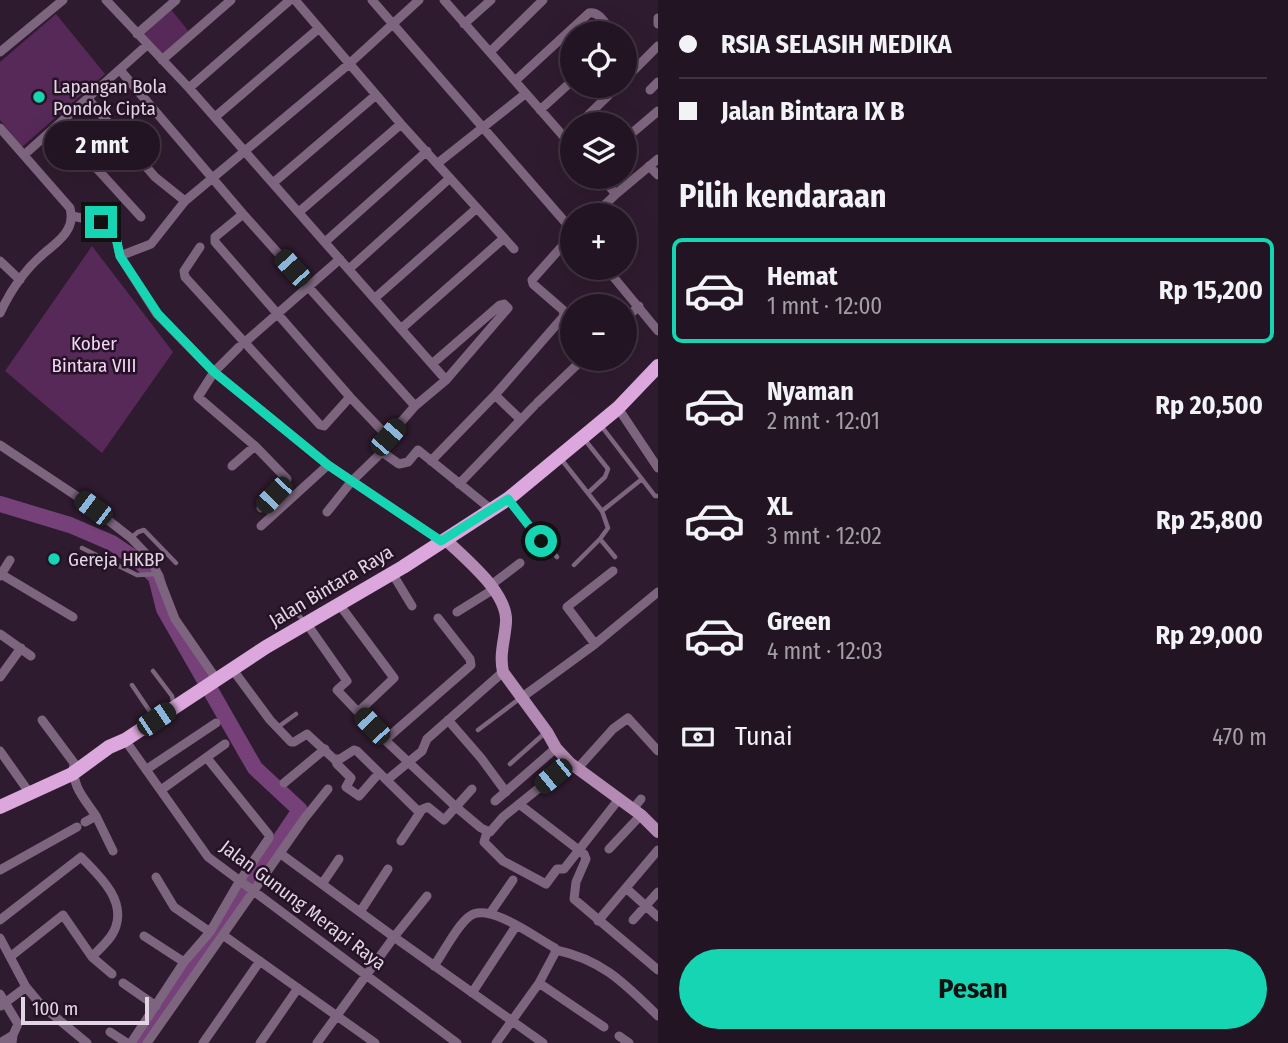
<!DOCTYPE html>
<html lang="id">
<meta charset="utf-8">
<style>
body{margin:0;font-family:"Fira Sans Condensed",sans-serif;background:#2f2130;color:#f1f3f6;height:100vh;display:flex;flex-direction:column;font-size:26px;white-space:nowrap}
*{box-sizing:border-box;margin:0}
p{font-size:23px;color:#a39ea6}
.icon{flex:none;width:38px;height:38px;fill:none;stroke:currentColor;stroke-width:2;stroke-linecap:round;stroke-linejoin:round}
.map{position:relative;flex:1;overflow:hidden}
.drawer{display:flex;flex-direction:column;background:#231423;width:630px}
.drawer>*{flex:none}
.banner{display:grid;align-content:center;height:154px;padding:0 21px;background:#231423}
.controls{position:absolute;left:560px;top:21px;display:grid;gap:14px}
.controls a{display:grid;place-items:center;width:77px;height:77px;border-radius:50%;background:#231423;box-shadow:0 7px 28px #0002,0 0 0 2px #403341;font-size:35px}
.scale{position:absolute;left:21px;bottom:18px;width:128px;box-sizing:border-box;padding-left:7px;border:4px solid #e2d5e3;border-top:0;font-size:19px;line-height:24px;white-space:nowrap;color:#e2d5e3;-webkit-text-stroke:5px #251226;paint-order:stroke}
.end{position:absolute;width:32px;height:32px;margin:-16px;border:9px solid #16d5b3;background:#111;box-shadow:0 0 0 4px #111}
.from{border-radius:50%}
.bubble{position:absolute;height:49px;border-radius:24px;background:#231423;box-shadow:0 7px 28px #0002,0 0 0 2px #403341;font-size:23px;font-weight:700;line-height:49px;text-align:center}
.car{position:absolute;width:21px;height:42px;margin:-21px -10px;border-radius:9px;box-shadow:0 0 5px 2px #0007;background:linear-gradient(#222 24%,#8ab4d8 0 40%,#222 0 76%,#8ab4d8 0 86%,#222 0)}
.banner b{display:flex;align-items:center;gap:24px;height:66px;font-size:26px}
.banner b+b{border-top:2px solid #403341}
.banner i{width:18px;height:18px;background:#f1f3f6}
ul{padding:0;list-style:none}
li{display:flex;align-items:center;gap:21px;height:105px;margin:0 14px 10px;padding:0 7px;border:4px solid transparent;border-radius:10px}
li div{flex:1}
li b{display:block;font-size:26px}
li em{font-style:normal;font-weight:700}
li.on{border-color:#16d5b3}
li>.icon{width:63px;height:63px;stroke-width:1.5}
h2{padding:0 21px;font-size:32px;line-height:84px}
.pay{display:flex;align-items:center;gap:18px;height:77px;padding:0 21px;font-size:26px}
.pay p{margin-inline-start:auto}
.button{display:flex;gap:14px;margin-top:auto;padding:14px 21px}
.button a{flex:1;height:80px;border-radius:42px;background:#16d5b3;color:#111;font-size:28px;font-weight:700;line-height:80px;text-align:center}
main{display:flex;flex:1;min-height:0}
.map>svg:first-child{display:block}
</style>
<main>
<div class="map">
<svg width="658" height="1043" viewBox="0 0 658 1043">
<rect width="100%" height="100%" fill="#2f1b2f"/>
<path fill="#562958" d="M169 7 190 33 163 55 141 32Z
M56 14 105 74 22 147 0 120V62Z
M92 246 173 352 102 453 5 371Z"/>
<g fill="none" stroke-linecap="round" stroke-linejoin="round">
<path stroke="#764079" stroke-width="16" d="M0 504 70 525 112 543 140 562 156 577 164 609 248 756 255 768 300 810 244 893 136 1043"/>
<path stroke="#7e657f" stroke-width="4.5" d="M602 427 655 496H658
M585 440 608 469 605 477 588 493
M561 459 602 511 608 528 600 539 574 565
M510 502 557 557
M602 511 642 479
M131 538 138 532 144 530 176 563
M600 539 615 557
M82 548 137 575 158 574
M291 607 305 622
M153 671 172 696 174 706
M132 685 155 719
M278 727 296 714
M478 730 519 699
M510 764 546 732"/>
<path stroke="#7e657f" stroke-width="9" d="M106 0 189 88 446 380
M295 0 401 124 514 249
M372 0 572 230
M444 0 572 146
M658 18V24
M464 24 491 0
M137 34 176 0
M0 52 63 0
M490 52 543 0
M162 60 231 0
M120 70 243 214 415 406
M625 79 658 46
M515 81 589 13C600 11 606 25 612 33
M189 88 290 0
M650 90 658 82
M88 99 155 177 185 201
M540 110 572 81
M215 117 318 29
M579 124 618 86
M58 126 141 217
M0 128 70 208C72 216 72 222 68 229 62 241 50 247 41 256 24 271 10 292 0 313
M625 139 658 111
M24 155 147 45
M438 163 525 94
M649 166 658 175
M273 183 376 95
M616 194 658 159
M299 212 401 124
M243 214 215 237V242L350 397 388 437 415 406 446 380 508 308 504 304 500 305 432 364
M594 215 616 194 601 177
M72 216 101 222 110 228 115 233 120 256 157 314 214 372 328 465 441 541
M325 242 427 151
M200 247 184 271 185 277 320 425 324 426 350 397
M120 256 151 244 185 201 349 64 419 0
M0 261 20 280
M606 268 658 331
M349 269 450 178
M375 298 477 208
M625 319 639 306
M402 328 503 239
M244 343 340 259
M239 347 214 372 198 397 255 446 287 479 286 482 261 508
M495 395 520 419
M537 403 583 359
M618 408 658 468
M0 445 81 499 131 538 152 560 175 619 217 680
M431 461 495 395 564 316 563 310 533 284 532 280 572 235
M232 466 255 446
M459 484 534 406
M327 512 351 482 382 452 399 464 408 462 418 450 492 510
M261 526 328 465
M392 573 412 606
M1 574 73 617
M0 576 10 560
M491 585 520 563
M457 612 494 589
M438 618 470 659 471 665 385 740 456 807 481 828 490 832 503 817 570 763
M307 624 347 681 337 690 358 712 394 678 339 604
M0 634 31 656
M595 644 567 607 613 571
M233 670 270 720 291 742H294L307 734 334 759H340L354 750 357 751 418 811 428 807 444 820 472 789
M0 677 21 648
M521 698 595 644 658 592
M358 712 385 740
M42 720 74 763C71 786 84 798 96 816L85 822
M448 720 481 758 506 792
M125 740 208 857 457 1043
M0 751 31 795
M335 759 337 764 351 778 346 787 359 796 379 773
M578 768 613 729 628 718 658 751
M147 769 216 723
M387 780 422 751 427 739 503 672
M284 783 325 749
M161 790 225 744
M495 801 556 748
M519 804 584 854 586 859 576 882 574 899 658 970
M633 809 641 799
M96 816 113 851
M487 832 484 842 503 861 546 884 557 869H564L619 799
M401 841 421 811
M609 849 641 815
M281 854 394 937 317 1043
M0 870 77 827
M156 877 174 907 210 932
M322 884 339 859
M626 888 658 917
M427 896 394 937 543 1043
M360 912 388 869
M491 912 513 880
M0 920 81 857C98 875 125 898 116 926 113 938 100 948 92 957
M633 920 658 892
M598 921 658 850
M223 935 375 1043
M144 936 184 962
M0 938 26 987 41 1005 87 1043
M556 950C603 960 625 984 658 1016
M10 957 63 915 92 957 112 974
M434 966C444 952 457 925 470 916 489 902 536 938 555 948V953L539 983 496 1043
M123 983 156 1006
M539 983 604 1027
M472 993 516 926
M0 994 18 1024 13 1035 12 1043
M1 1006 26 987
M110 1032 127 1043
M619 1036 629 1043
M0 1043 13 1035
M131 1043 184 962 210 932 239 882 269 838V835L207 758
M147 1043 304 819 328 789
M203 1043 260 961
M260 1043 298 988"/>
<path stroke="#b28ab3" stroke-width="12" d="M445 539C464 558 508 592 506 622 505 639 499 654 503 672L547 732 556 748 570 763 641 815 658 832"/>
<path stroke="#dba7dc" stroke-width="14" d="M0 807 72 774 109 747 125 740 266 647 403 567 508 499 618 408 658 366"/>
</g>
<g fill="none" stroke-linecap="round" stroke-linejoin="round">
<path stroke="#16d5b3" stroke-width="9" d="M101 222 115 233 120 256 158 314 214 372 328 465 441 541 508 499 541 541"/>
</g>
<g fill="#16d5b3" stroke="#251226" stroke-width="2.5">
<circle cx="39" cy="97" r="7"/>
<circle cx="54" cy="559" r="7"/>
</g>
<g text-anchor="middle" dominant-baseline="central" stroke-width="5" stroke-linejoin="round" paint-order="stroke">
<g font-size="19" fill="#e2d5e3" stroke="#251226" text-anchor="start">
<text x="53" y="86">Lapangan Bola<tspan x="53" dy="22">Pondok Cipta</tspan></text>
<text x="68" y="559">Gereja HKBP</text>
</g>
<g font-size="19" fill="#f4d4f5" stroke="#251226">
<text x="94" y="343">Kober<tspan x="94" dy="22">Bintara VIII</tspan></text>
</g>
<g font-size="19" fill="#e2d5e3" stroke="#251226">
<text transform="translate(331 586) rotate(-31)">Jalan Bintara Raya</text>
<text transform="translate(303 905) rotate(37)">Jalan Gunung Merapi Raya</text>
</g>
</g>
</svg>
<div class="controls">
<a><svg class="icon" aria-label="locate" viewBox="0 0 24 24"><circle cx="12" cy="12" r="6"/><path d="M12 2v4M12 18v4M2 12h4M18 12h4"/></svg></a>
<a><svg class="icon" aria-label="layers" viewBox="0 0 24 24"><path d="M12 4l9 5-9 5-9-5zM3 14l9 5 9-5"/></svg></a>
<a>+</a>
<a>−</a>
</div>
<div class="scale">100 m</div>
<i class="end from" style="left:541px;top:541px"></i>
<i class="end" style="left:101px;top:222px"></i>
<div class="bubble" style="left:44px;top:121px;width:116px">2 mnt</div>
<i class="car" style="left:292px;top:268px;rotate:318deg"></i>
<i class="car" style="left:388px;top:437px;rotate:41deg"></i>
<i class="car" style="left:274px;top:495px;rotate:224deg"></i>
<i class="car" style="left:93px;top:508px;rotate:307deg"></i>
<i class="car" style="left:156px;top:719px;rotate:56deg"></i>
<i class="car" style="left:372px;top:726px;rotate:317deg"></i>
<i class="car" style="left:553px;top:776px;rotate:231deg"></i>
</div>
<section class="drawer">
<div class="banner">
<b><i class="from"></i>RSIA SELASIH MEDIKA</b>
<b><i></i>Jalan Bintara IX B</b>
</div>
<h2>Pilih kendaraan</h2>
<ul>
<li class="on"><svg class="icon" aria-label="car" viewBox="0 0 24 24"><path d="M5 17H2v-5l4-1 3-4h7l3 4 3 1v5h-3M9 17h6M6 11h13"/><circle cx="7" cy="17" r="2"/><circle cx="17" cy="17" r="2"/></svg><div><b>Hemat</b><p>1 mnt · 12:00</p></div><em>Rp 15,200</em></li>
<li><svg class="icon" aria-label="car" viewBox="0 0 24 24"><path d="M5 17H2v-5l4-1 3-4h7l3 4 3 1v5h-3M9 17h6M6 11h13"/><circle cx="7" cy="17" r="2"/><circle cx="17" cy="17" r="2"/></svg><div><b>Nyaman</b><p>2 mnt · 12:01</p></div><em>Rp 20,500</em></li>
<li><svg class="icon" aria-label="car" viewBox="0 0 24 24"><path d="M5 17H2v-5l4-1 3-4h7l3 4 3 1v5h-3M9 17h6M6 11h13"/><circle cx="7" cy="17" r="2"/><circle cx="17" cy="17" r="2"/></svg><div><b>XL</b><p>3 mnt · 12:02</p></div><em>Rp 25,800</em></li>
<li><svg class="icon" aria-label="car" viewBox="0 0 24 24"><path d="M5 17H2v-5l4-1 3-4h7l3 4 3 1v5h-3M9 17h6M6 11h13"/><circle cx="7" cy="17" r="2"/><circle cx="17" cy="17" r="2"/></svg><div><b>Green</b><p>4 mnt · 12:03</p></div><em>Rp 29,000</em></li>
</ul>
<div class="pay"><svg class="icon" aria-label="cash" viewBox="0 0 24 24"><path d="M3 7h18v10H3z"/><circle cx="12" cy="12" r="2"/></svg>Tunai<p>470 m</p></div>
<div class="button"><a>Pesan</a></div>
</section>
</main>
